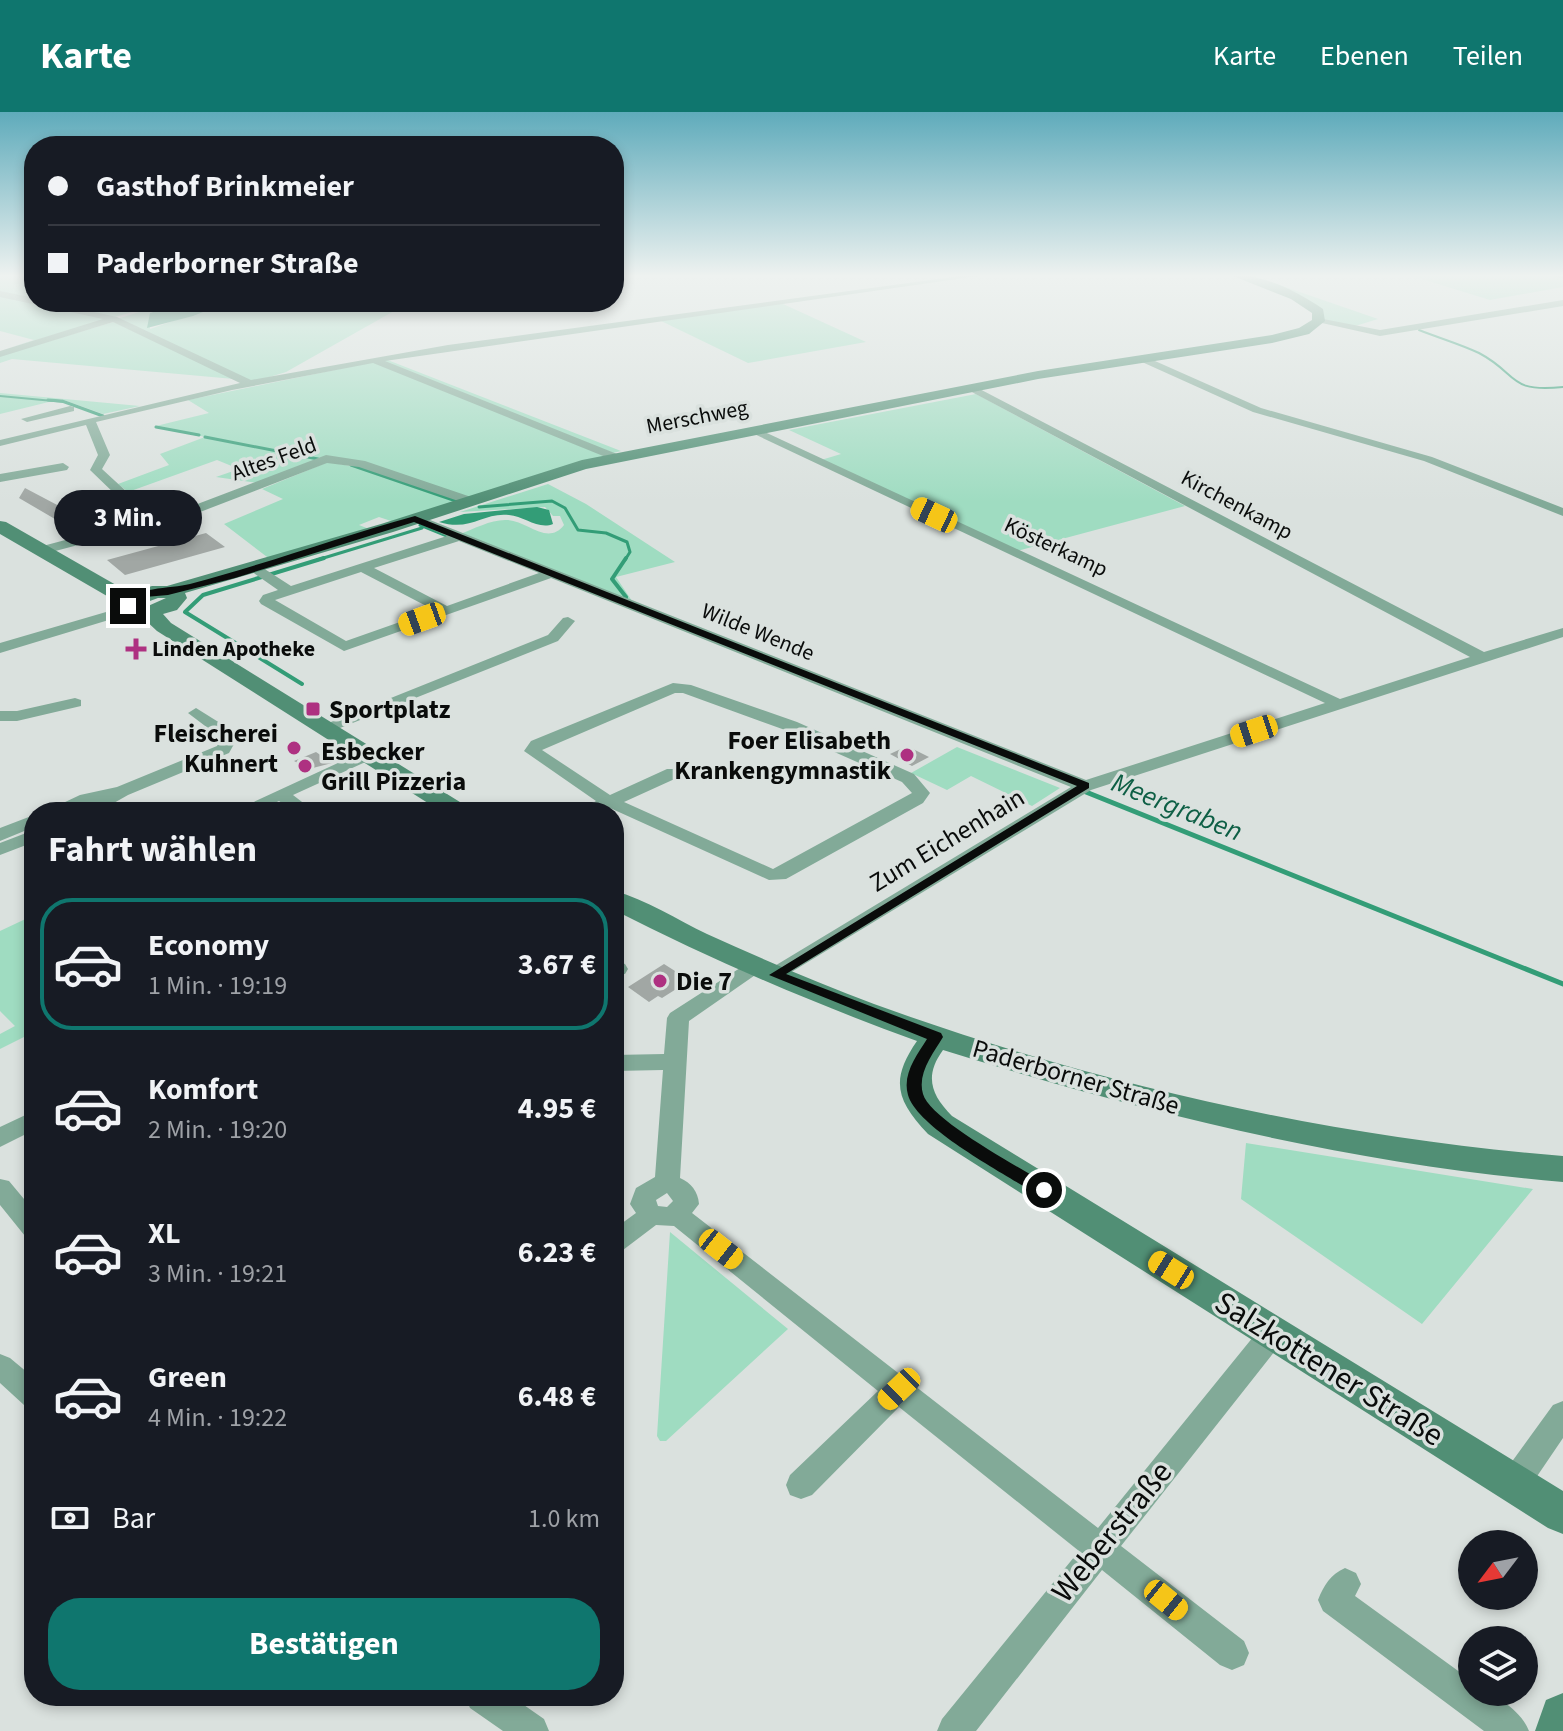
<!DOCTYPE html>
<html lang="de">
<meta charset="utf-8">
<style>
body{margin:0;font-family:"Source Sans 3",sans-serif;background:#242831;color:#f1f3f6;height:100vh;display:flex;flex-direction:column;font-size:30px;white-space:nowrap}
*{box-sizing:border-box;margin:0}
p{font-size:26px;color:#9ea1a6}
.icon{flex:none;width:44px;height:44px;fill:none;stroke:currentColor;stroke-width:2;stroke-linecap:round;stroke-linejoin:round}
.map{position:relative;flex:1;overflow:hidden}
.sheet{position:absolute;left:24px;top:690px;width:600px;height:904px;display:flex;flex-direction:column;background:#171b24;border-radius:32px;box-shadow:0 4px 12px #0003}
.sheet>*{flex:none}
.guide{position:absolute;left:24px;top:24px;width:600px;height:176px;border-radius:32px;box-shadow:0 4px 12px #0003;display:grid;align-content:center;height:176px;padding:0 24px;background:#171b24}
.needle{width:52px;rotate:238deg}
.tools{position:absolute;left:1458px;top:1418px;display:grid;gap:16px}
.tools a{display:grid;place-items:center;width:80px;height:80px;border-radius:50%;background:#171b24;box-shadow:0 4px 12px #0003;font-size:40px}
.end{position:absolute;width:36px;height:36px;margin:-18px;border:10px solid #0a0c0b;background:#fff;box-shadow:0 0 0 4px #fff}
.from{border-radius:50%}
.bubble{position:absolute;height:56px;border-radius:28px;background:#171b24;box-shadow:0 4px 12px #0003;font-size:26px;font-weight:700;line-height:56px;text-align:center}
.car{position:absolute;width:24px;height:48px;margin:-24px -12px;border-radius:10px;box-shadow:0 0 6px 2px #0007;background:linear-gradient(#f5c518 24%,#345 0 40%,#f5c518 0 76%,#345 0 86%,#f5c518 0)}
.guide b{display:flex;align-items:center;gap:28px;height:76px;font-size:30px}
.guide b+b{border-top:2px solid #363941}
.guide i{width:20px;height:20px;background:#f1f3f6}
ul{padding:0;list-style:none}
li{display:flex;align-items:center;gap:24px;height:132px;margin:0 16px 12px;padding:0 8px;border:4px solid transparent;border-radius:32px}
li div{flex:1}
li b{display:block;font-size:30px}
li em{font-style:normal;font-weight:700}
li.selected{border-color:#0f766e}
li>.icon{width:72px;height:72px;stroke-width:1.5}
h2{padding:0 24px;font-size:36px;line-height:96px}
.pay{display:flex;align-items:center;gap:20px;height:88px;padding:0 24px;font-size:30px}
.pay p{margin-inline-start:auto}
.cta{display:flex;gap:16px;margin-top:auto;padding:16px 24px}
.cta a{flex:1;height:92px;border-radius:32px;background:#0f766e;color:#fff;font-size:32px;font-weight:700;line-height:92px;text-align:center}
header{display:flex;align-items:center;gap:48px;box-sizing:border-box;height:112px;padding:0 40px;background:#0f766e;color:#fff}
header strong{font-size:38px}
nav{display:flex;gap:44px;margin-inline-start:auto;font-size:28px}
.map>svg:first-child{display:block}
</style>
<header>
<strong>Karte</strong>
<nav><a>Karte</a><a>Ebenen</a><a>Teilen</a></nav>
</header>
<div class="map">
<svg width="1563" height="1619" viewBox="0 0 1563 1619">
<rect width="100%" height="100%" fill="#dae1de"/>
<path fill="#9fdcc1" d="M0 164H34V189L0 180Z
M1245 164H1253L1378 207 1352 215 1322 210 1293 180Z
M1412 164H1556L1563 165V175L1490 188Z
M0 184 107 207 6 237 34 228 0 219Z
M40 190H166L115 205Z
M171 190H184L150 201V217L228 190H410L286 260 253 270 117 207Z
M781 191 866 230 748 251 657 207Z
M113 210 116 211 234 267 12 247 0 251V244Z
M385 247 621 339 613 341 384 250Z
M373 250 605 344 465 386 336 346 258 371 216 365 239 357 217 348 128 380 118 372 169 353 160 342 205 325 156 314 209 301 188 288Z
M0 281 140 294 103 302 61 287 0 302Z
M976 282 1185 394 1017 439 821 348 841 342 789 318Z
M328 350 356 355 455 389 394 410 379 405 359 413 369 417 271 448 224 412 283 387 262 377Z
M548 372 586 392 675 450 616 465 634 492 460 422C474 417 490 408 505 408 526 407 547 435 564 413L560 404H553L545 395 460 400Z
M957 635 1060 676 1032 694 971 664 947 678 911 661Z
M34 803V920L0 937V922L15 914 0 899V819Z
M1246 1031 1533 1077 1422 1212 1241 1087Z
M670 1120 788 1217 666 1329H660L657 1324Z"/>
<path fill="#339d77" d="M184 190H228L193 204 147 216 150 201Z
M537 395 549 398 553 412C538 418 524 404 509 403 483 400 471 420 439 410L464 402Z"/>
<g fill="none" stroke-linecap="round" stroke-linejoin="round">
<path stroke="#339d77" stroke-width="2" d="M1557 164 1563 165
M1419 218C1439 226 1460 232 1479 241 1519 262 1507 281 1563 275
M0 284 64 290"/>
<path stroke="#339d77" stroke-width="3" d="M48 288 62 289 103 304
M156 315 199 323
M205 325 318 347
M351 353 459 390
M479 395 552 389 565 396 578 418 606 421 627 430 630 440 625 448
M420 413 452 426
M317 448 422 416"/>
<path stroke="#339d77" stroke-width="4" d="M625 490 626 485 612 467 626 446
M302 572 185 500 203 483 324 446"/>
<path stroke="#339d77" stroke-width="5" d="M1081 678 1563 872"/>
</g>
<path fill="#a1a7a4" d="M25 376 78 404 60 410 19 386Z
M206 421 225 435 125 463 107 448Z
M907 634 929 645 912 654 890 642Z
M316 640 332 651 309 657 294 649Z
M664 852 686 866 677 871 681 874 662 886 658 884 649 890 628 875Z"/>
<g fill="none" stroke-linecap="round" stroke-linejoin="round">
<path fill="#82aa98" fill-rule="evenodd" d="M960 164H978L385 249 622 344 624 346 618 350 373 251 232 278 96 310 110 343 102 357 127 380 144 407 187 396 326 343 365 349 474 386 476 389 470 393 359 355 327 351 195 402 44 442 39 441V435L133 410 118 385 90 358 98 343 86 313 0 334V328L240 271 113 210 0 245V239L103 207 0 185V179L34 186V190H49L117 205 251 268 448 233Z
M1563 188V194L1380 224 1313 209 1318 206 1380 218Z
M1146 245 1261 296 1432 345 1563 396V404L1424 349 1253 300 1142 250 1141 248Z
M972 273 1484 540 1563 516V525L1091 678 775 870 768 868 765 863 768 858 1071 675 551 466 344 539 261 492 259 489 263 483 278 478 248 457 260 454 291 474 447 424 409 407 420 404 1086 668 1325 591 750 320V316L754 315 1340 587 1470 545 968 278V274ZM459 429 539 461 447 494 374 456ZM361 460 434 498 346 529 275 488Z
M70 294 74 295V299L27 310 21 307Z
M63 351 69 355 67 358 0 370V362Z
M130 493 137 497 135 500 0 541V531Z
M568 505 575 509 558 529 330 620 324 621 316 616 548 523 563 506Z
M673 571 691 573 797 610 914 662 930 681 923 691 786 767 769 768 610 696 602 700H578L596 689 524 639 531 629ZM675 581H683L785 618 902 670 912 681 773 757 624 690 679 665 682 661 679 657H667L610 683 542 638Z
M75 586 81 588V594L17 609H0V599H17Z
M196 596 236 621 238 625 229 641 128 683 98 700H76L79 696 69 700H44L80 683 117 675 217 634 221 626 188 601Z
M366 638 375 643 372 647 293 683 315 700H294L279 689 256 700H232Z
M34 703V715L0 729V716Z
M34 718V730L0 743V731Z
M754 847 764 854 761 859 689 909 680 1066C691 1071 698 1079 699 1092L692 1101 1098 1416 1262 1214 1272 1210 1282 1214 1286 1222 1282 1230 1121 1434 1244 1529 1249 1541 1244 1553 1232 1558 1220 1553 1102 1458 976 1619H937L942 1607 1079 1439 899 1295 812 1383 801 1387 790 1383 786 1373 790 1363 878 1279 674 1114 656 1113 623 1138 614 1141V1117L636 1101 630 1092 636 1076 655 1065 663 958 614 959V943L664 942 667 906 670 901ZM667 1081 673 1089 667 1095 658 1094 656 1088Z
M614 848 625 852 628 857 625 862 614 863Z
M34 999V1018L0 1035V1015Z
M0 1067 9 1069 34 1099V1127L25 1124 0 1093Z
M0 1242 10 1246 34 1266V1296L24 1293 0 1271Z
M1563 1289V1326L1525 1382 1514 1386 1503 1382 1499 1372 1503 1362 1553 1293Z
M1345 1456 1356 1461 1361 1472 1355 1484 1472 1569V1580C1494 1580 1521 1598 1529 1619H1484L1323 1499 1318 1488C1324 1473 1330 1463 1345 1456Z
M465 1584H511L544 1607 549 1619H503L470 1596Z"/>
<path fill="#518f75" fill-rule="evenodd" d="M1233 164C1264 162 1298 180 1323 197L1325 209 1309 222 1272 231 1038 267 586 357 393 420 185 481 187 486 177 498 163 502 171 511 468 695 472 700H442L157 519 143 506 127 503 118 494 119 491 0 422V409L6 410 130 481 152 474H167L381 412 582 348 1038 259 1272 223 1299 216 1312 208V201L1291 187ZM158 486H166L148 494 139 493Z
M614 779C646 787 677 808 707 822 762 847 818 871 874 892 1094 972 1330 1025 1563 1044V1070C1352 1052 1144 1001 943 938 924 964 931 983 952 1004L1563 1379V1422L1548 1416 928 1022C896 988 890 968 917 929 812 891 712 848 614 798Z
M1563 1581V1619H1535L1546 1588Z"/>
</g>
<linearGradient id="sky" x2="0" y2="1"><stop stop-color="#5fabbb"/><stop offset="0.42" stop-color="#eef2f0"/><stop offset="1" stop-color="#eef2f0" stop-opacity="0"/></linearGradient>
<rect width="1563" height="390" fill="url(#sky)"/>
<path fill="#0a0c0b" d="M415 404 1089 671V676L786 862 941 921 943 925C933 942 917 961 923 982 930 1008 1024 1058 1050 1074V1083H1038C1007 1063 918 1017 908 983 902 962 917 943 927 927L769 863 1077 674 414 410 235 466 168 483 145 485 134 490 131 496 123 494C132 474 171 477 190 472 266 452 339 425 415 404Z"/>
<g fill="#ae3181" stroke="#dae1de" stroke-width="3">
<path d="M132 525h8v8h8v8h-8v8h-8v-8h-8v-8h8z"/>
<rect x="305" y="589" width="16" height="16" rx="4"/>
<circle cx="294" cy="636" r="8"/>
<circle cx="907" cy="643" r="8"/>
<circle cx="305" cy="654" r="8"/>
<circle cx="660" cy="869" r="8"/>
</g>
<g text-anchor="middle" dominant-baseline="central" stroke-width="7" stroke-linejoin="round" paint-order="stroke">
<g font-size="22" fill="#0a0c0b" stroke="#dae1de">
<text transform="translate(697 305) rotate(-11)">Merschweg</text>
<text transform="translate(274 347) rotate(-20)">Altes Feld</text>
<text transform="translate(1237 393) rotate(28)">Kirchenkamp</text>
<text transform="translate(1056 435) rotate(25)">Kösterkamp</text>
<text transform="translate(758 520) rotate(22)">Wilde Wende</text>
</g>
<g font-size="22" font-weight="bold" fill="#0a0c0b" stroke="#dae1de" text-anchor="start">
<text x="152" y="537">Linden Apotheke</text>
</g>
<g font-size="26" font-weight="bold" fill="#0a0c0b" stroke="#dae1de" text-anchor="start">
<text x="329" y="597">Sportplatz</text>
<text x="278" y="621" text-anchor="end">Fleischerei<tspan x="278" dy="30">Kuhnert</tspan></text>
<text x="891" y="628" text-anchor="end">Foer Elisabeth<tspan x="891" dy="30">Krankengymnastik</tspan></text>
<text x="321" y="639">Esbecker<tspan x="321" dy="30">Grill Pizzeria</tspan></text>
<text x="676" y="869">Die 7</text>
</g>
<g font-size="26" fill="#0a0c0b" stroke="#dae1de">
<text transform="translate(947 728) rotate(-31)">Zum Eichenhain</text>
<text transform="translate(1076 965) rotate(16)">Paderborner Straße</text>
</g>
<g font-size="28" font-style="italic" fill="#0e5f45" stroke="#dae1de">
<text transform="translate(1177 695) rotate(22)">Meergraben</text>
</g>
<g font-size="32" fill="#0a0c0b" stroke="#dae1de">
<text transform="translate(1329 1257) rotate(32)">Salzkottener Straße</text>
<text transform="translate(1112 1420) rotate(-51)">Weberstraße</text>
</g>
</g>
</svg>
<div class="tools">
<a><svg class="needle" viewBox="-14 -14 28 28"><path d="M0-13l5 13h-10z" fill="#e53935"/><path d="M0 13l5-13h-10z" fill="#9ea1a6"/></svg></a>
<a><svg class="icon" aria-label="layers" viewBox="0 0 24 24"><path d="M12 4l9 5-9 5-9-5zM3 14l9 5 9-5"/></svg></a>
</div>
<i class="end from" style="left:1044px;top:1078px"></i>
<i class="end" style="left:128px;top:494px"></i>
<div class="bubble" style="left:54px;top:378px;width:148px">3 Min.</div>
<i class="car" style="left:934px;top:403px;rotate:295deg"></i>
<i class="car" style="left:422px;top:507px;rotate:250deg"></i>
<i class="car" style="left:1254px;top:619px;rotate:252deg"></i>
<i class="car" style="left:721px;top:1137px;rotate:128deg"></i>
<i class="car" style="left:1171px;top:1158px;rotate:302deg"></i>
<i class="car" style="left:899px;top:1277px;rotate:226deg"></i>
<i class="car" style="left:1166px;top:1488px;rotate:129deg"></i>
<div class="guide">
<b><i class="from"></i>Gasthof Brinkmeier</b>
<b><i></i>Paderborner Straße</b>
</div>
<section class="sheet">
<h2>Fahrt wählen</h2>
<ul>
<li class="selected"><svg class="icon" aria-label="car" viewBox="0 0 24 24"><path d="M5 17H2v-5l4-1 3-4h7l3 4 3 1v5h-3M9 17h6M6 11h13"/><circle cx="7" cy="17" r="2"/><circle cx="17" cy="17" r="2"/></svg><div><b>Economy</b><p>1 Min. · 19:19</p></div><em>3.67 €</em></li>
<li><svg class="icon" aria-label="car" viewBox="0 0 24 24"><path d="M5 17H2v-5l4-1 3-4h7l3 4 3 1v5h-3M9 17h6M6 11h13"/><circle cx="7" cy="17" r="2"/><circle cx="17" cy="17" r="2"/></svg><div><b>Komfort</b><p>2 Min. · 19:20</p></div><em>4.95 €</em></li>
<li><svg class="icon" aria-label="car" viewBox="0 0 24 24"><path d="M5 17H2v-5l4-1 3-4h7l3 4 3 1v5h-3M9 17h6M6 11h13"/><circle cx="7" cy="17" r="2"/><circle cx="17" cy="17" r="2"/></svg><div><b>XL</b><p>3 Min. · 19:21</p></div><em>6.23 €</em></li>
<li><svg class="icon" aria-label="car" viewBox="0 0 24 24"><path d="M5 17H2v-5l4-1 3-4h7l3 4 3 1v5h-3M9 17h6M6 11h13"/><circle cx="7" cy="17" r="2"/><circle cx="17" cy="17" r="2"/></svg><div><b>Green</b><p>4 Min. · 19:22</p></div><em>6.48 €</em></li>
</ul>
<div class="pay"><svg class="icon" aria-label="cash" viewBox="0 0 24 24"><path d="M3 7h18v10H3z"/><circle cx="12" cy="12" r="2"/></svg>Bar<p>1.0 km</p></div>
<div class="cta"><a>Bestätigen</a></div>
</section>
</div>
